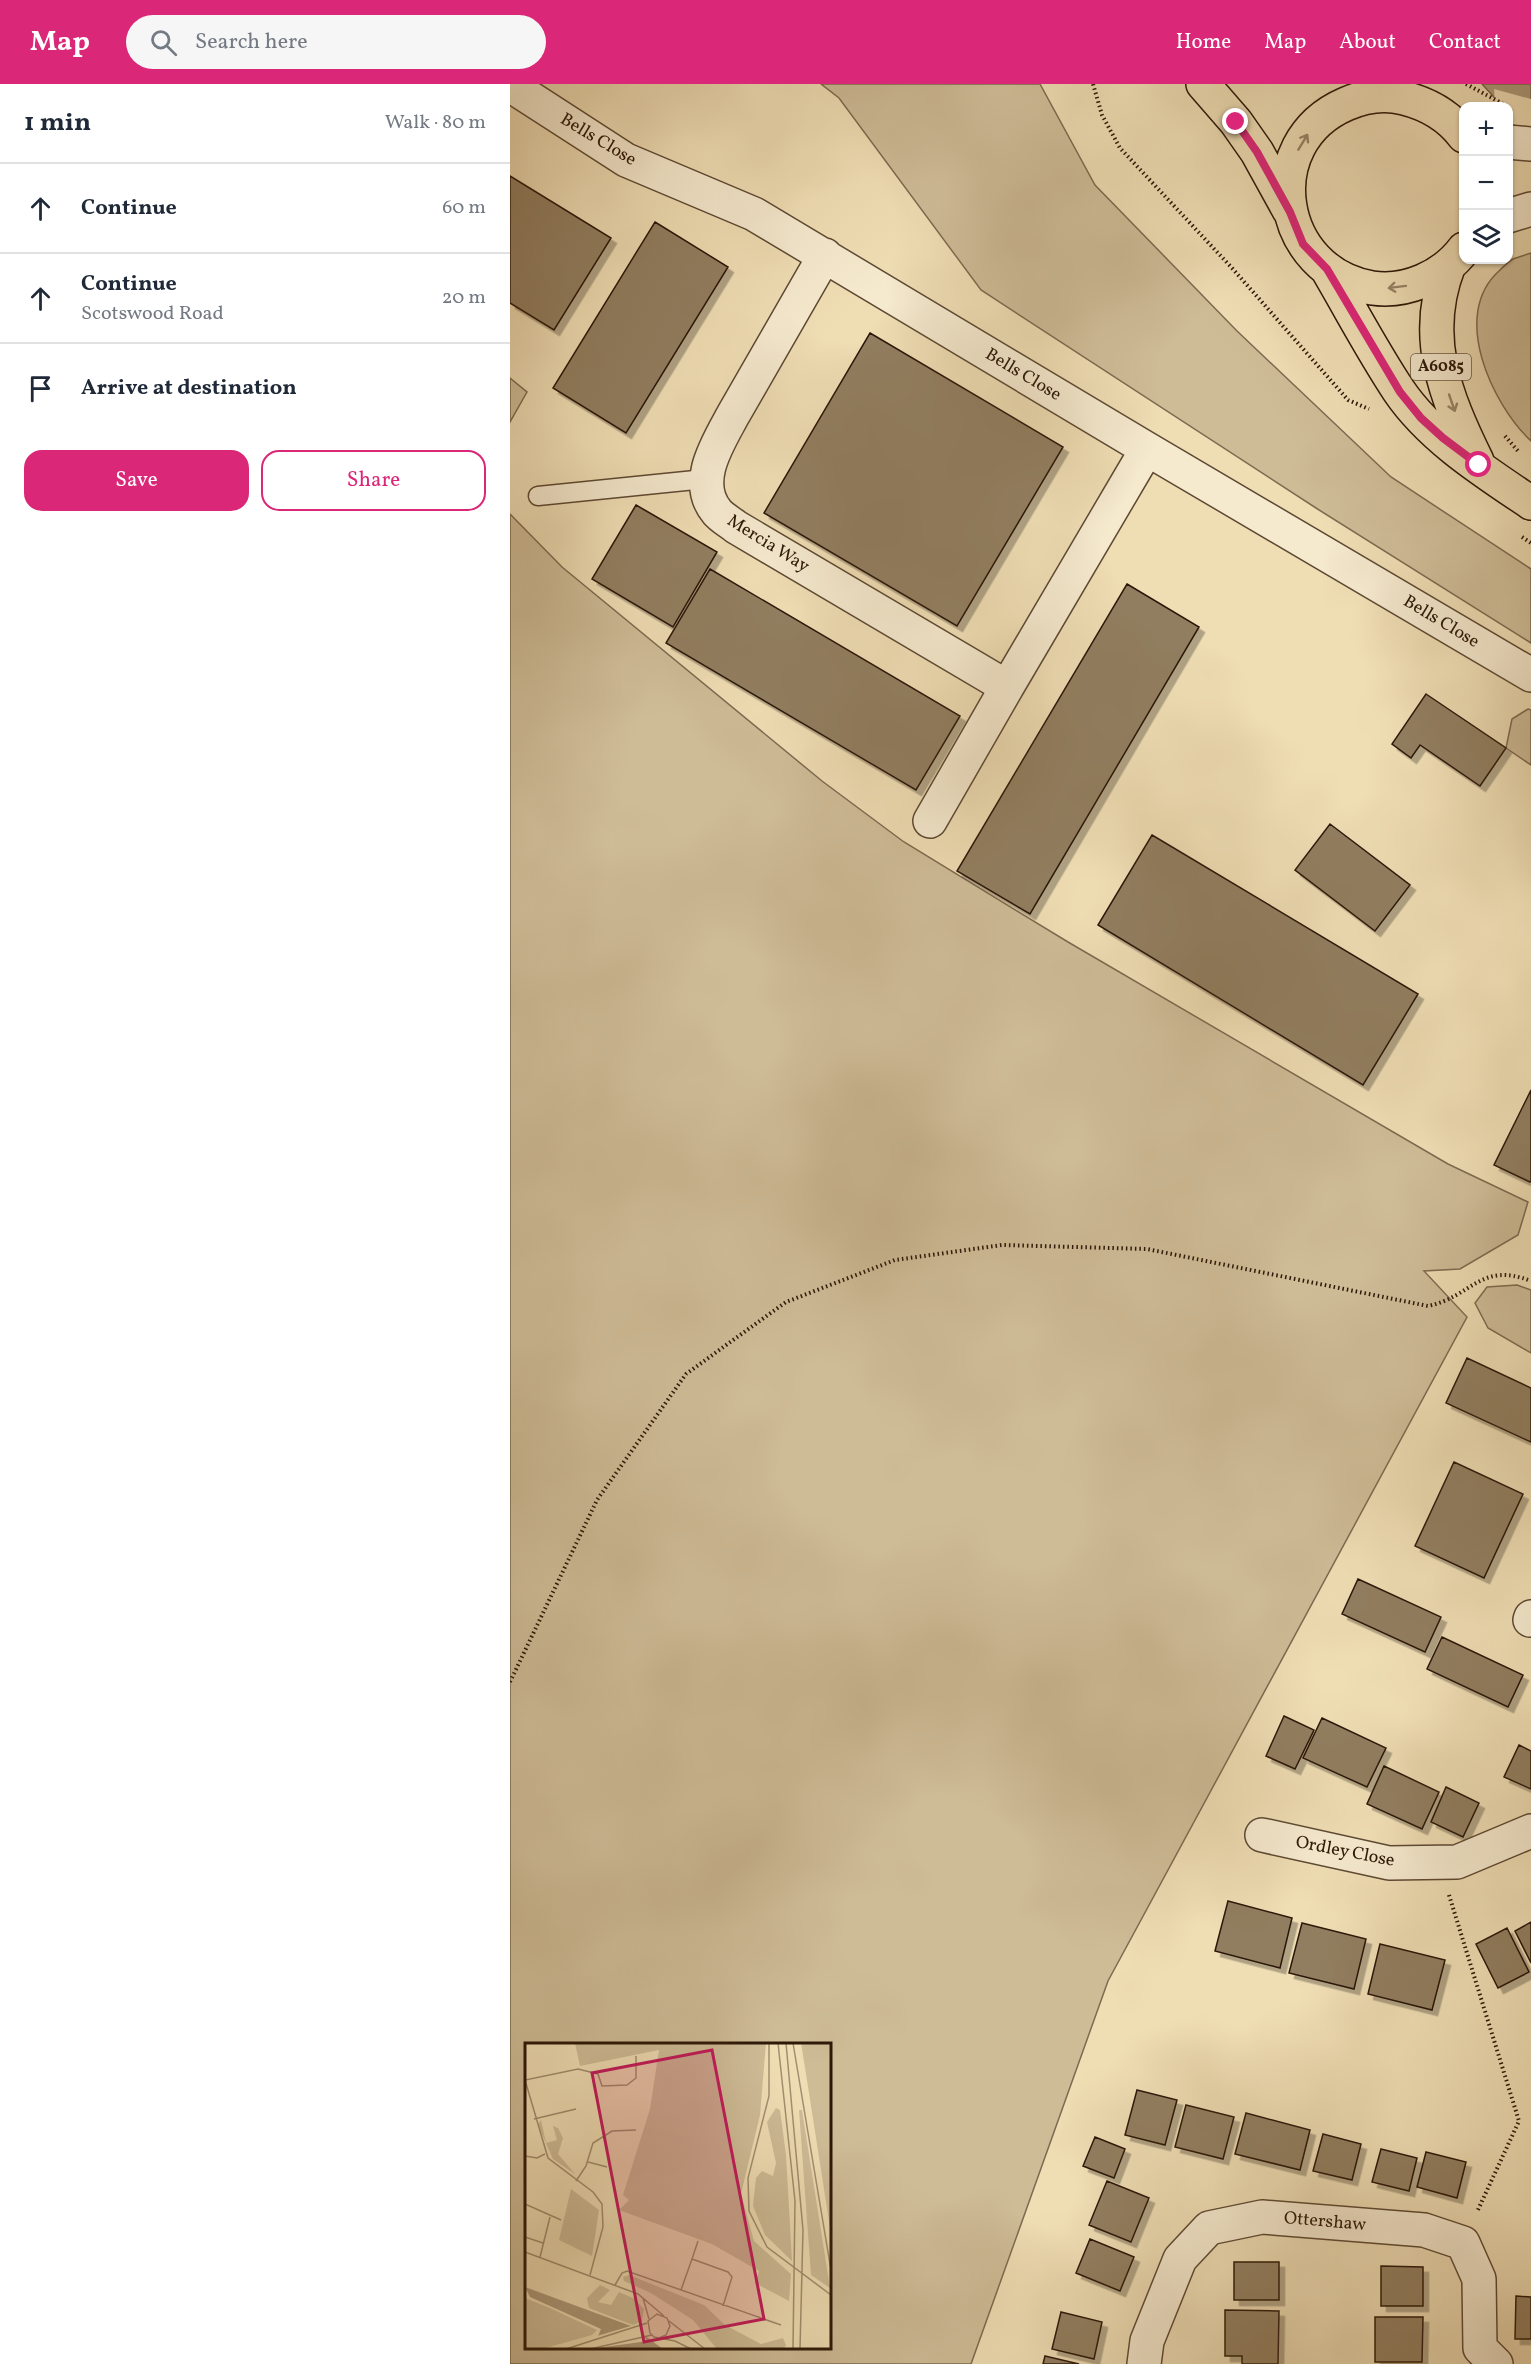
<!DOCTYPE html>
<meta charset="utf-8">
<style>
:root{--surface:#fff;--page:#f6f6f7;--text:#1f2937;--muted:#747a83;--line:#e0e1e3;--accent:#db2777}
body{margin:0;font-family:Vollkorn,serif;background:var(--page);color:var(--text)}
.controls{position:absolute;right:18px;top:18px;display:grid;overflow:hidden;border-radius:12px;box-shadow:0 2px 4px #0004}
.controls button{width:54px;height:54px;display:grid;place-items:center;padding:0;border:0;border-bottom:2px solid var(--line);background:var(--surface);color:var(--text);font:30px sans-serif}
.stop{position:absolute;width:18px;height:18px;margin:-14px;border:4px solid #db2777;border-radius:50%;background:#fff}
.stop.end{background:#db2777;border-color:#fff;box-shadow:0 2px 6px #0008}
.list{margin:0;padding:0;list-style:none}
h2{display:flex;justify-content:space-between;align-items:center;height:78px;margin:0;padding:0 24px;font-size:26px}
h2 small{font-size:20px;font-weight:400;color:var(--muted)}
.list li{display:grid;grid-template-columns:39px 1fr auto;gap:18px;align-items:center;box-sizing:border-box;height:90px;padding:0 24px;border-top:2px solid var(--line)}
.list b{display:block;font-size:22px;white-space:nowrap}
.list p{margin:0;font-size:20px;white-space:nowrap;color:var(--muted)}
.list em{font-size:20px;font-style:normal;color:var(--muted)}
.actions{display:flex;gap:12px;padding:18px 24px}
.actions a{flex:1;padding:14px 0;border:2px solid var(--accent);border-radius:18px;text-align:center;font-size:21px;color:var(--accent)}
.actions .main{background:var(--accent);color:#fff}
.icon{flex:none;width:33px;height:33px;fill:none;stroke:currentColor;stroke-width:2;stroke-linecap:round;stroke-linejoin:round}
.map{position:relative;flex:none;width:1021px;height:2280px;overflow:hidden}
header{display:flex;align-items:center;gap:36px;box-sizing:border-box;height:84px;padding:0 30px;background:var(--accent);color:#fff}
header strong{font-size:28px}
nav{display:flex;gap:33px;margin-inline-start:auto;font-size:21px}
.search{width:420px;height:54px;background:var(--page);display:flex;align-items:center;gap:15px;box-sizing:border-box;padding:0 21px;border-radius:33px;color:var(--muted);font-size:22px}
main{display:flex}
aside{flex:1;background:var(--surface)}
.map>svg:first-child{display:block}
</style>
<header>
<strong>Map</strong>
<div class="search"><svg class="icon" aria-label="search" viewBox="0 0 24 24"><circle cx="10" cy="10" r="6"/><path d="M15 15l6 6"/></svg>Search here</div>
<nav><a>Home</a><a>Map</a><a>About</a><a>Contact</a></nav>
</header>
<main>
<aside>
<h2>1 min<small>Walk · 80 m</small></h2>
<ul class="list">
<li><svg class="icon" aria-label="ahead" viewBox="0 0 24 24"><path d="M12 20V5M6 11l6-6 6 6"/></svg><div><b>Continue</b></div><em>60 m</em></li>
<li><svg class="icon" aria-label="ahead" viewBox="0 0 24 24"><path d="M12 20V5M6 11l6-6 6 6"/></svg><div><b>Continue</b><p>Scotswood Road</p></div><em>20 m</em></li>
<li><svg class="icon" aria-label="arrive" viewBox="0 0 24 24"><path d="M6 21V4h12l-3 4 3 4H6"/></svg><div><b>Arrive at destination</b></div></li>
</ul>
<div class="actions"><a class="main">Save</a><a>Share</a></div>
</aside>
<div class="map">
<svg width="1021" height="2280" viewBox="0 0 1021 2280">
<defs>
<filter id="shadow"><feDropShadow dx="5.5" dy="5.5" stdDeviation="0" flood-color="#0004"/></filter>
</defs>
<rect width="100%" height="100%" fill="#efddb4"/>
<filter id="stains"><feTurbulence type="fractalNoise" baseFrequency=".00333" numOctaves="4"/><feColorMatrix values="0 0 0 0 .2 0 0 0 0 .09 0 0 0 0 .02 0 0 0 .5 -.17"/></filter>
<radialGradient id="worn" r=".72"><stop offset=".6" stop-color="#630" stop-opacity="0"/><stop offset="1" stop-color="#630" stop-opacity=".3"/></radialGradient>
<path fill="#cebc97" stroke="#7d6a50" stroke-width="1.5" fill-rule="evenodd" d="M 311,0 L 530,0 L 585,101 L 727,247 L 881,393 L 1021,485 L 1021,559 L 806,424 L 471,206 L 329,14 Z
M 1021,169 L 1021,357 C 982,320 940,231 989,187 C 993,183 998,178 1003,175 C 1009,173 1015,171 1021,169 Z
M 0,294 L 17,308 L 0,338 Z
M 0,430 L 52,483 L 312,697 L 394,758 L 558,858 L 938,1080 L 1018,1118 L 1008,1151 L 950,1185 L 914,1187 L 957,1233 L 598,1897 L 461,2280 L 0,2280 ZM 16,1960 L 320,1960 L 320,2264 L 16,2264 Z
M 1018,625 L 1021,626 L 1021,681 L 996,664 L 1002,635 Z
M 1007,1201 L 1021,1206 L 1021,1269 L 978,1244 L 965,1219 L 977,1203 Z"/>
<path fill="#ad9a7a" stroke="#79664c" stroke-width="1.5" d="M 972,0 L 1021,0 L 1021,57 L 998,22 L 992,22 Z"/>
<path fill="#efddb4" d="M 984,5 L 1021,15 L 1021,60 L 998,35 L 998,22 L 988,22 L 985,19 Z"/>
<path fill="#917e61" stroke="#2c1808" stroke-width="1.5" filter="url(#shadow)" d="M 0,92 L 101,154 L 44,246 L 0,219 Z
M 145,138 L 218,183 L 116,349 L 43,304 Z
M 360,249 L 553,363 L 447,542 L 254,429 Z
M 126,421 L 207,468 L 163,543 L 82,495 Z
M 200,485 L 450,632 L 406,706 L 156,559 Z
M 617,500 L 689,543 L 520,830 L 447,787 Z
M 916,610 L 996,664 L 970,702 L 910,661 L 901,674 L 882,660 Z
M 820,740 L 900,801 L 865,847 L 785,786 Z
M 642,751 L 908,910 L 853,1001 L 588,841 Z
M 1021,1006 L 1021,1097 L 1020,1098 L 984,1081 Z
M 957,1274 L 1021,1304 L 1021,1358 L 936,1319 Z
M 944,1378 L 1013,1410 L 974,1494 L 905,1462 Z
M 848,1495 L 931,1533 L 915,1568 L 832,1530 Z
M 932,1553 L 1013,1591 L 998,1623 L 917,1585 Z
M 774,1632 L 804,1646 L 785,1685 L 756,1672 Z
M 812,1634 L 876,1664 L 857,1703 L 793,1674 Z
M 1009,1661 L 1021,1667 L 1021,1705 L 994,1693 Z
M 874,1682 L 929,1708 L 912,1745 L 857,1720 Z
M 936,1703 L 969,1719 L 953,1753 L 921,1738 Z
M 718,1817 L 782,1834 L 770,1884 L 705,1867 Z
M 1021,1838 L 1021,1879 L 1005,1847 Z
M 792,1839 L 856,1855 L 844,1905 L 779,1889 Z
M 997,1844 L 1019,1888 L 988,1904 L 966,1860 Z
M 870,1860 L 935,1876 L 922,1926 L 858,1910 Z
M 627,2006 L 667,2016 L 655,2061 L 615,2051 Z
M 676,2021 L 724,2033 L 713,2075 L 665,2063 Z
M 736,2029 L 800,2046 L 790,2086 L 725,2070 Z
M 813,2050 L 851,2060 L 842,2096 L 803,2087 Z
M 585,2053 L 615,2065 L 604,2094 L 573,2082 Z
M 871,2065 L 907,2074 L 899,2107 L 862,2098 Z
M 916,2068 L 956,2078 L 947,2114 L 907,2103 Z
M 597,2097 L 639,2114 L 621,2158 L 579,2141 Z
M 580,2155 L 624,2173 L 610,2207 L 566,2189 Z
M 724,2178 L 769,2178 L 769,2216 L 724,2216 Z
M 871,2182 L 913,2183 L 913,2222 L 871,2222 Z
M 1006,2212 L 1021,2213 L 1021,2255 L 1005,2255 Z
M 715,2226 L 769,2227 L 768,2280 L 732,2280 L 732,2272 L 715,2272 Z
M 551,2228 L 592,2238 L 584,2275 L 542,2265 Z
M 865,2233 L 913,2233 L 912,2278 L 865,2278 Z
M 535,2272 L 569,2280 L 533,2280 Z"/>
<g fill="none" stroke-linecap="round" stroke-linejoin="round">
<g stroke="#5d4933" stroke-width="21">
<path id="lane" d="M 28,412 L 195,395"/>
</g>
<g stroke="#5d4933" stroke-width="36">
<path id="street" d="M 0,1 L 116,76 L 244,130 L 637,365 L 1021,591
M 998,58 L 1021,60
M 998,132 L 1021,125
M 315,171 L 223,331 C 208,359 182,398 207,428 C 212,434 220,438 226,443 L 497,603 L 637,365
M 420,737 L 497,603
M 1020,1536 L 1021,1533
M 752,1751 L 879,1779 L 947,1778 L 1021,1747
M 634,2280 L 637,2257 L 670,2175 L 699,2144 L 752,2133 L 914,2146 L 953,2159 L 969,2195 L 970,2264 L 986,2280"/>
</g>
<g stroke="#2c1808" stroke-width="36">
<path id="primary" d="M 693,0 L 726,38 L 747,68 L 779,126
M 954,52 C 939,32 918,20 894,14 C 875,9 854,12 836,20 C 746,59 767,188 862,204 C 896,209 933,193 954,165
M 939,181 C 911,252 935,312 967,377
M 817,185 C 841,226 863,268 889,307 C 921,354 975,388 1021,419"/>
</g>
<path stroke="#2c1808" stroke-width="4" stroke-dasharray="1.5 3" stroke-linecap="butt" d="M 583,0 L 592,31 L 610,64 L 722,184 L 838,316 L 859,325
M 956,0 L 997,22
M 995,352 L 1008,367
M 1012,453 L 1021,459
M 0,1598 L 87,1416 L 176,1290 L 276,1218 L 385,1176 L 492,1161 L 637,1165 L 918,1222 C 962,1213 970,1177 1021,1197
M 939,1811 L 1009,2037 L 967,2128"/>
<use href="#lane" stroke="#f5e9ce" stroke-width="18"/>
<use href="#street" stroke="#f5e9ce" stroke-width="33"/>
<use href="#primary" stroke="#efddb4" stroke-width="33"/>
</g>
<defs><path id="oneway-shaft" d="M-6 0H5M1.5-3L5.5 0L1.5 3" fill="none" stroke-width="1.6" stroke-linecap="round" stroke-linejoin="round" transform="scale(1.5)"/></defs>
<g stroke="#978467">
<use href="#oneway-shaft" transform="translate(793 58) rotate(-59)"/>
<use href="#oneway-shaft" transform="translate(887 203) rotate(173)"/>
<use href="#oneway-shaft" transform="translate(942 319) rotate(71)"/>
</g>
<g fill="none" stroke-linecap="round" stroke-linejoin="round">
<path stroke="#db2777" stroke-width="8" d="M 726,38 L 747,68 L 780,128 L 793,160 L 817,185 L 890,308 L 911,334 L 933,354 L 969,381"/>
</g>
<g text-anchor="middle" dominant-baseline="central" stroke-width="6" stroke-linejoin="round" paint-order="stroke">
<rect fill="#f5e9ce" stroke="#685743" stroke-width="1.5" x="901" y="270" width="60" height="26" rx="4.5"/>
<g font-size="16" font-weight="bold" fill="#2c1808">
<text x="931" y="283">A6085</text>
</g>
<g font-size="18" fill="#2c1808" stroke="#f5e9ce">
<text transform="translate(88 56) rotate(31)">Bells Close</text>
<text transform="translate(513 291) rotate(31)">Bells Close</text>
<text transform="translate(258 460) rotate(32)">Mercia Way</text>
<text transform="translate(931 538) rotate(31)">Bells Close</text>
<text transform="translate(835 1768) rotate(11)">Ordley Close</text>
<text transform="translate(815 2138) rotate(5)">Ottershaw</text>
</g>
</g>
<g transform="translate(15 1959)">
<rect width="306" height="306" fill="#efddb4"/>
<path d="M 50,0 L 241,0 L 235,72 L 216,151 L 229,198 L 266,231 L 264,258 L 230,240 L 234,228 L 187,201 L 94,167 L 104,157 L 98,152 L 125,66 L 134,7 L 55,23 ZM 276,0 L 306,0 L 306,191 L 281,31 ZM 251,65 L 255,67 L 261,112 L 267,218 L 240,192 L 228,163 L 231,135 L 237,128 L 248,133 L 251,120 L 242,79 ZM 274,67 L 277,67 L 305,245 L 286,232 ZM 16,77 L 21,100 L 32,97 L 28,83 L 33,85 L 38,95 L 33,111 L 50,131 L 28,116 L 13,82 ZM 46,146 L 74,167 L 67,213 L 34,197 ZM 104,232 L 179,262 L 200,282 L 236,301 L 258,295 L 261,302 L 259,306 L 192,306 L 168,277 L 126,250 L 99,238 L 98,234 ZM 75,242 L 85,247 L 73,259 L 86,262 L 94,249 L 108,255 L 119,266 L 117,278 L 108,282 L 64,265 L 62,255 ZM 0,255 L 25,265 L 72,287 L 67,292 L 17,306 L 0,306 Z" fill="#cebc97"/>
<path d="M 0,244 L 106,283 L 138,306 L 68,306 L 76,286 L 5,254 Z" fill="#ad9a7a"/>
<path d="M 109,282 L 123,298 L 65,306 L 72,293 Z" fill="#efddb4"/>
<path fill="none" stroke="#a18e6f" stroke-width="1.5" d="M 244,0 L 244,53 L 223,135 L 224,168 L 242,204 L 306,252M 253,0 L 270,158 L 268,306M 261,0 L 278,187 L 275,306M 268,0 L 306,227M 9,76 L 51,66M 0,113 L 12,115 L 20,111M 63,119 L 82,124M 51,138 L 61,123 L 68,100 L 87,88 L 111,87M 0,161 L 36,177M 0,194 L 18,200M 0,209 L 113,251 L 139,273M 15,214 L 25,174M 167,216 L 173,198M 65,232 L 78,184 L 77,161 L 68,149 L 23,115 L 0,37 L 53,26 L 73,31 L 77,43 L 102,42 L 111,35 L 111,13M 90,242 L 97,230 L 102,228 L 256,282M 156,247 L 167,216 L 203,229 L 207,234 L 198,263M 118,255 L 124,276M 144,278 L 180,306M 134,295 L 141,292 L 145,283 L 142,275 L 132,271 L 123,278 L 125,290 L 129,294 L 150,298 L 166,306M 41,306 L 122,280M 65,306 L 127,292"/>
<path fill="#c2185b" fill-opacity="0.15" stroke="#c2185b" stroke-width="3" d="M 187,7 L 239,276 L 119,299 L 67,30 Z"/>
<rect width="306" height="306" fill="none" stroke="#2c1808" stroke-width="3"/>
</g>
<rect width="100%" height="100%" filter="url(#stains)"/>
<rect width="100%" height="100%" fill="url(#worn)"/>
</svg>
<div class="controls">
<button>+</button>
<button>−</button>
<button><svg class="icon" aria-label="layers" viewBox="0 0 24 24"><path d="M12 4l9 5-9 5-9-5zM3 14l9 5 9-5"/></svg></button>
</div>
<div class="stop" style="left:969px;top:381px"></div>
<div class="stop end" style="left:726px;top:38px"></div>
</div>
</main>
